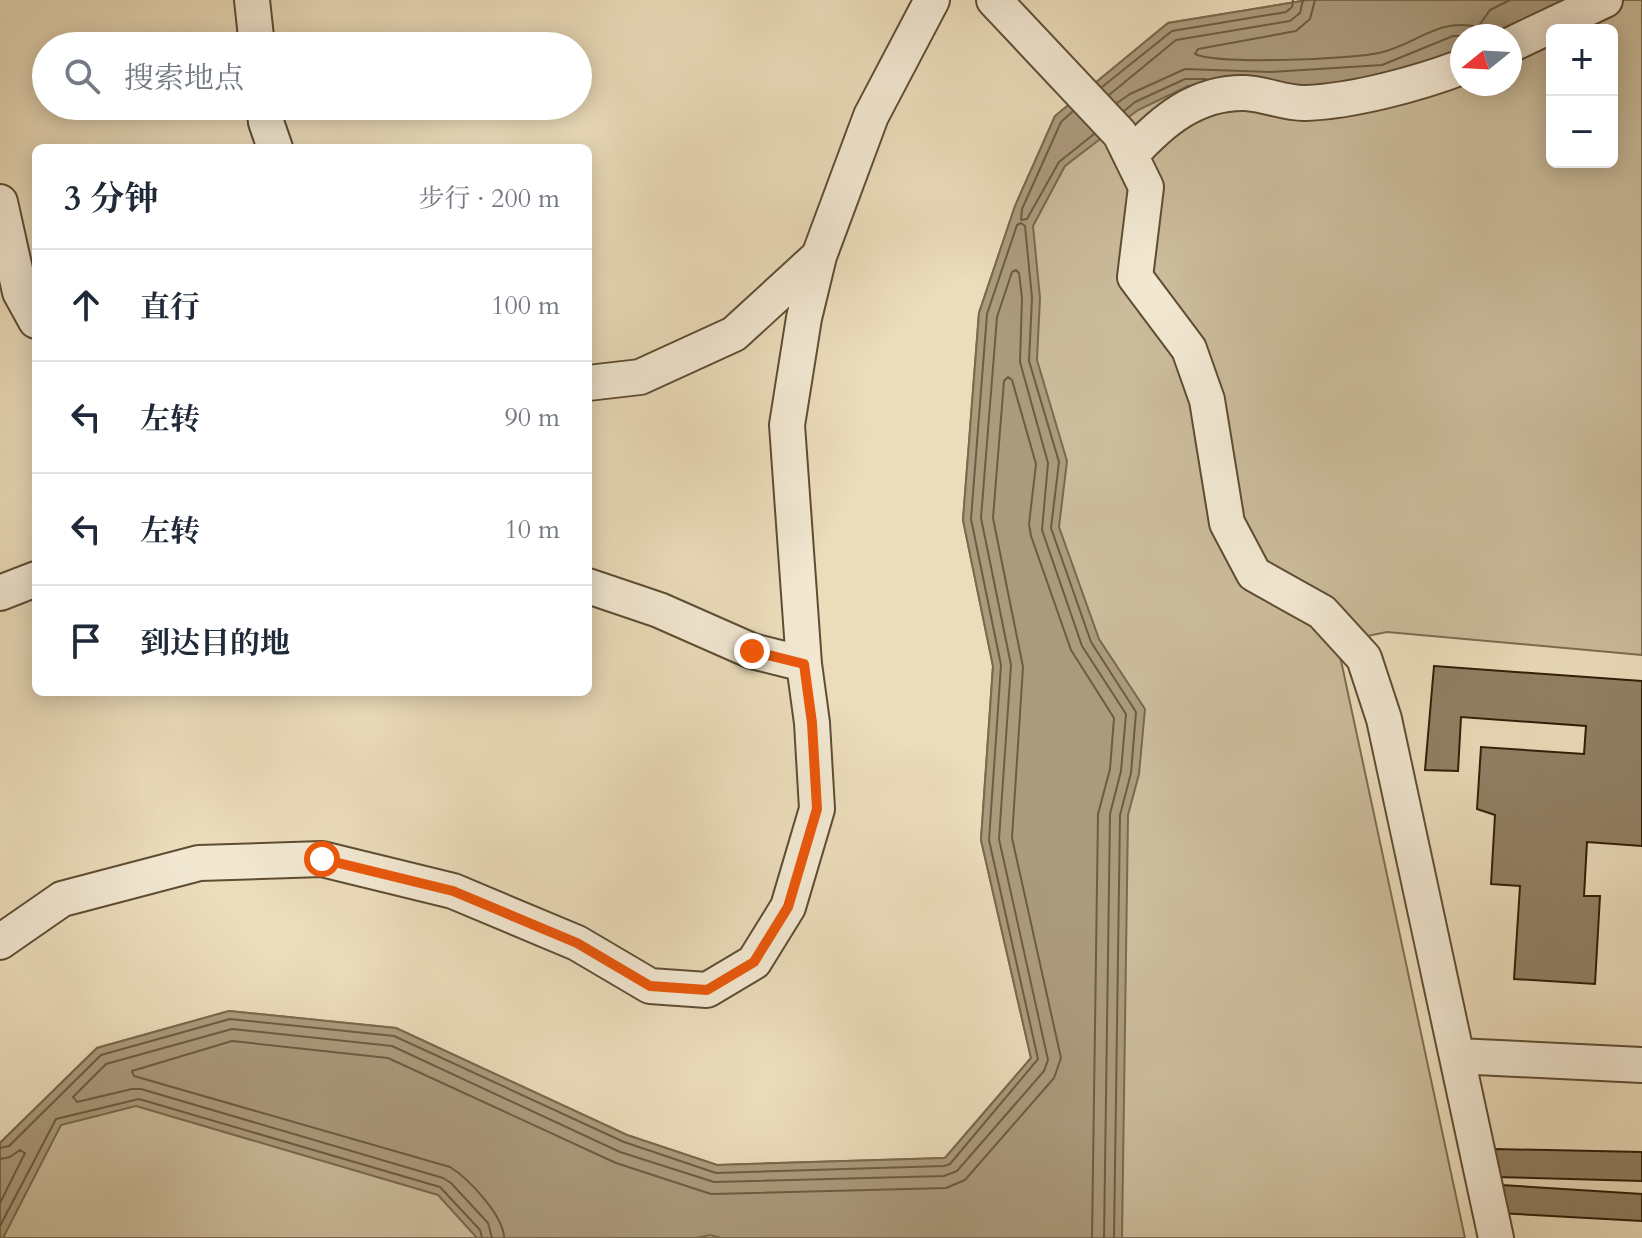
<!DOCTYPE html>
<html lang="zh">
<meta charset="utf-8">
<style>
:root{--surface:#fff;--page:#f6f6f7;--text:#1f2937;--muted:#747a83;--line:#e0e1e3}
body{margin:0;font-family:Cardo,"Noto Serif SC",serif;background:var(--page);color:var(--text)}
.controls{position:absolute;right:24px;top:24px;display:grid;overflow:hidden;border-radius:12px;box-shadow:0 4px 20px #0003}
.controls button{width:72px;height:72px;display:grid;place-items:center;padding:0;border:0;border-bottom:2px solid var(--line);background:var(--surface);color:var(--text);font:40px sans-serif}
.compass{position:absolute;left:1450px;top:24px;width:72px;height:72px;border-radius:50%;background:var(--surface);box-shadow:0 4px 20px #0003;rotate:252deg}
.stop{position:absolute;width:24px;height:24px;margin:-18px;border:6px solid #ea580c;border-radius:50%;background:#fff}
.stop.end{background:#ea580c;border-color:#fff;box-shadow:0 2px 8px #0008}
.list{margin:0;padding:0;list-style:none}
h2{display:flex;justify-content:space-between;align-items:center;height:104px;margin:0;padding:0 32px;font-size:34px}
h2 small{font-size:26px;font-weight:400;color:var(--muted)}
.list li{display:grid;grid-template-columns:52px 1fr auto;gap:24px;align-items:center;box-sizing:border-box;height:112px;padding:0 32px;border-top:2px solid var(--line)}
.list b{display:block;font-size:30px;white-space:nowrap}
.list em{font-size:26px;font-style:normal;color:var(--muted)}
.icon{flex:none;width:44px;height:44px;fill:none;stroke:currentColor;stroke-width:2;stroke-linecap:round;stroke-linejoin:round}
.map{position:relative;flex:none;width:1642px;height:1238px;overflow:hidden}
.search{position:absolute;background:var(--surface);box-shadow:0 4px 20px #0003;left:32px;top:32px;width:560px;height:88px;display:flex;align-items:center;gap:20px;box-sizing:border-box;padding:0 28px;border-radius:44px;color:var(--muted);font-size:30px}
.panel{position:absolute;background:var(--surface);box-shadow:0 4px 20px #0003;left:32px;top:144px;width:560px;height:552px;border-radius:12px}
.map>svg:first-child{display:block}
</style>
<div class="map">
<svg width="1642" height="1238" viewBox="0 0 1642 1238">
<rect width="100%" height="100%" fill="#ebdcba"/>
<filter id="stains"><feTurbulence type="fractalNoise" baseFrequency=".0025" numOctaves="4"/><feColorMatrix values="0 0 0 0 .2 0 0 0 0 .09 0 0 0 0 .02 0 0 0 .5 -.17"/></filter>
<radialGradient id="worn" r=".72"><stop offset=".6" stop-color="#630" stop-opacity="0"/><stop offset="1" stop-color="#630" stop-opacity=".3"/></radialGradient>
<path fill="#cbbc9b" stroke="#7d6c50" stroke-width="2" fill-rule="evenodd" d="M 1308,0 L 1642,0 L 1642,655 L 1387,632 L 1337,642 L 1465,1238 L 0,1238 L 0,1143 L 97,1048 L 229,1011 L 396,1028 L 627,1135 L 717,1165 L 945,1158 L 1031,1058 L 981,840 L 993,666 L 963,520 L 979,313 L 1015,206 L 1055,116 L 1168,23 ZM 1552,30 L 1612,30 L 1612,162 L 1552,162 ZM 1462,36 L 1510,36 L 1510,84 L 1462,84 Z"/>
<path fill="#ab9b7d" stroke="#79694d" stroke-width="2" d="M 1308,0 L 1589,0 L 1501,36 L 1462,36 L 1462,52 L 1387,82 L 1271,91 L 1188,86 L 1138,110 L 1065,166 L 1033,226 L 1040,298 L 1037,360 L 1067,461 L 1059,527 L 1099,639 L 1145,709 L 1139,774 L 1128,815 L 1122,1238 L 721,1238 L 710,1235 L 696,1238 L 477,1238 L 438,1195 L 136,1106 L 61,1125 L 3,1238 L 0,1238 L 0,1143 L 97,1048 L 229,1011 L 396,1028 L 627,1135 L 717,1165 L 945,1158 L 1031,1058 L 981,840 L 993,666 L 963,520 L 979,313 L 1015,206 L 1055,116 L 1168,23 Z"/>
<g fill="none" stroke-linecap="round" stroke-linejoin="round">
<path stroke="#6d5c42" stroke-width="2" d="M 1315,0 L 1310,19 L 1296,31 L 1198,49 L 1195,54 C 1219,65 1350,59 1379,53 C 1416,45 1438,17 1478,27 L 1490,10 L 1510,0
M 1102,87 L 1172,31 L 1286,12 L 1292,7 L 1293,0
M 1109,95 L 1176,40 L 1290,21 L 1300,13 L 1303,0
M 1117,103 L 1130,94 L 1185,69 L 1271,72 L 1382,65 L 1453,36 L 1467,36
M 1073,111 L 1061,122 L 1022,209 L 1021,220 L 1027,219 L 1059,162 L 1094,134
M 1124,111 L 1135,102 L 1185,79 L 1206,79
M 0,1148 L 9,1146 L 101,1055 L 230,1019 L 394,1036 L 624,1142 L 716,1173 L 944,1166 L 950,1164 L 1038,1059 L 989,840 L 1001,665 L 971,519 L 987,314 L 1017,225 L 1021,223 L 1025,226 L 1032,298 L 1029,361 L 1059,462 L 1051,528 L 1091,642 L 1136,712 L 1131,773 L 1120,815 L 1114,1238
M 0,1159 L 10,1157 L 20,1150 L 25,1153 L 0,1203
M 0,1226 L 56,1119 L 139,1099 L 440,1187 L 480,1230 L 482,1238
M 492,1238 L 488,1223 L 451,1183 L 443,1178 L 141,1089 L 132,1089 L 77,1102 L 73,1097 L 106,1064 L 232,1029 L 392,1046 L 620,1152 L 714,1182 L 944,1176 L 957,1171 L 1044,1071 L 1048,1060 L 999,839 L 1011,665 L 981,518 L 997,317 L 1012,272 L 1016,270 L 1019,273 L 1022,298 L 1020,362 L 1048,463 L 1042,530 L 1082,646 L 1126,714 L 1121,771 L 1110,814 L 1104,1238
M 504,1238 C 504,1216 468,1178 450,1167 L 134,1076 L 132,1071 L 232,1041 L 388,1058 L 616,1163 L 711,1194 L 946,1188 L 965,1180 L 1054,1078 L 1061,1058 L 1012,838 L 1023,667 L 993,518 L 1004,381 L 1008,377 L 1012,380 L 1036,464 L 1029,524 L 1031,536 L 1071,650 L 1114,718 L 1110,769 L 1098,814 L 1092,1238"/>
</g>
<path fill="#918064" stroke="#2f1d06" stroke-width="2" d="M 1434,666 L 1642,681 L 1642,846 L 1587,842 L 1584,896 L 1600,896 L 1595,984 L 1514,979 L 1520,886 L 1491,884 L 1495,815 L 1477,809 L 1481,747 L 1584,754 L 1586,726 L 1461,717 L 1458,771 L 1425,770 Z
M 1495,1149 L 1642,1152 L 1642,1181 L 1495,1177 Z
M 1501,1185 L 1642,1194 L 1642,1221 L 1499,1213 Z"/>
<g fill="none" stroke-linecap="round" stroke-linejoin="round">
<g stroke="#5e4d33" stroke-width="38">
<path id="minor" d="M 252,0 L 257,46
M 994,0 L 1120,134 L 1146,187 L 1135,277 L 1189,349 L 1207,400 L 1227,523 L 1254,574 L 1322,612 L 1364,658 L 1384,719 L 1496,1238
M 1510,45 L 1605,0
M 264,106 L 266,122 L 275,148
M 1131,155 C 1162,121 1196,92 1245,93 C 1266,94 1286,104 1306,103 C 1354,101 1417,84 1462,67
M 0,202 L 20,292 L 36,321
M 588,383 L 640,377 L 734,334 L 819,256 L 871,116 L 932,0
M 588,586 L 659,610 L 752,651 L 804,664
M 0,593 L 36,579
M 0,942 L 62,899 L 199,863 L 322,859 L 453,891 L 577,943 L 650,986 L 707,990 L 754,962 L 788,907 L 817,809 L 812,723 L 804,664 L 787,425 L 804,318 L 819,256
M 1457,1056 L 1642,1065"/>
</g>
<use href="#minor" stroke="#f2e8d2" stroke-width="34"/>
</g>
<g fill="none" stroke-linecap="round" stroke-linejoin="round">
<path stroke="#ea580c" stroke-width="10" d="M 322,859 L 453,891 L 577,943 L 650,986 L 707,990 L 754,962 L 788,907 L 817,809 L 812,723 L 804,664 L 752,651"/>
</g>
<rect width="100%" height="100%" filter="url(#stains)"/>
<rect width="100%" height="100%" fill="url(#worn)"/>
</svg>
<div class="controls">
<button>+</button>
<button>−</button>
</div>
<svg class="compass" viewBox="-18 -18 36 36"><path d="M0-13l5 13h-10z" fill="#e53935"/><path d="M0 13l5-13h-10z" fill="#747a83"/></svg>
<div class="stop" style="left:322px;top:859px"></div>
<div class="stop end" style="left:752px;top:651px"></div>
<div class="search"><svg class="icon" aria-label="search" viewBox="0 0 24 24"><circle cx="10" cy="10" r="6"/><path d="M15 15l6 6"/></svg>搜索地点</div>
<section class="panel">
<h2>3 分钟<small>步行 · 200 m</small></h2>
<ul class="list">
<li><svg class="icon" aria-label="ahead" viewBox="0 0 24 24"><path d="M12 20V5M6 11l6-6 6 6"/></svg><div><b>直行</b></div><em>100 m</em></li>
<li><svg class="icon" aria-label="left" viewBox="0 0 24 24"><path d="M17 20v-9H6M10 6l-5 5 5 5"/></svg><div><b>左转</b></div><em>90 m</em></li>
<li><svg class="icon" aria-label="left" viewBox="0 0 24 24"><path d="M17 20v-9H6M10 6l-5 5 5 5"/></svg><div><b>左转</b></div><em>10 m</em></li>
<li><svg class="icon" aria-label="arrive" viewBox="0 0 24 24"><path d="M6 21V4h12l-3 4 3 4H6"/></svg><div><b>到达目的地</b></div></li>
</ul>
</section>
</div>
